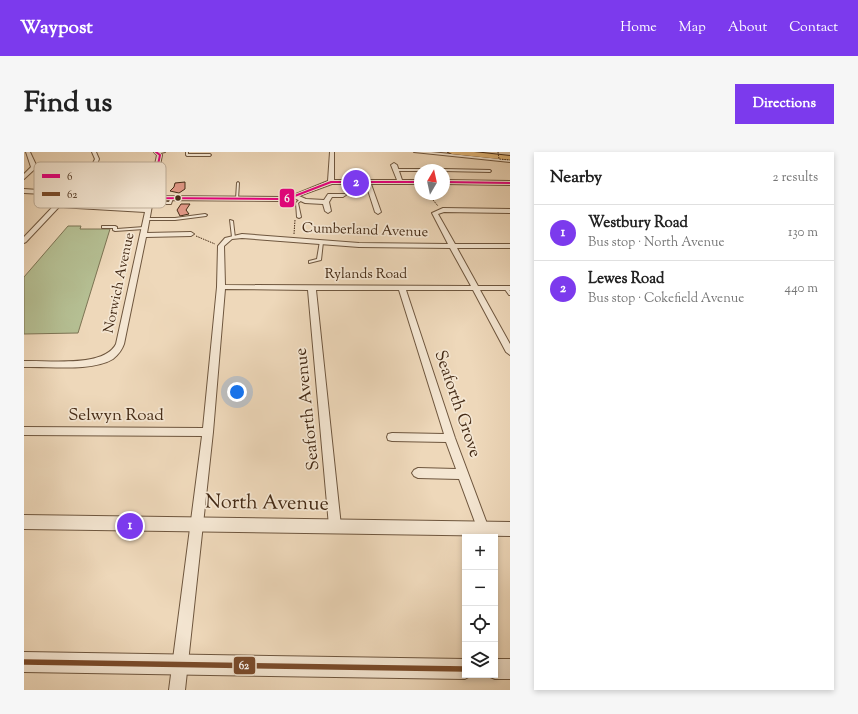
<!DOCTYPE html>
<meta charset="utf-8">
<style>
:root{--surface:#fff;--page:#f6f6f6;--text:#222;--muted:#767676;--line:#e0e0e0;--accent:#7c3aed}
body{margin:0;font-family:"Sorts Mill Goudy",serif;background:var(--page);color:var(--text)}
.controls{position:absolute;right:12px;bottom:12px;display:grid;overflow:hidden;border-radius:0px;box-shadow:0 2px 6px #0003}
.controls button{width:36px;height:36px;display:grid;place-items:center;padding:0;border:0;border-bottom:1px solid var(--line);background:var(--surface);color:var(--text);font:20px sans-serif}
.compass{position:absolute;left:390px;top:12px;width:36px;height:36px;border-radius:50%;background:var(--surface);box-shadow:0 2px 6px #0003;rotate:9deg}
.you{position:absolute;left:213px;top:240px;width:14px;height:14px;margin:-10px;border:3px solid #fff;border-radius:50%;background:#1a73e8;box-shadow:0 0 0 6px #1a73e833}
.badge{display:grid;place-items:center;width:26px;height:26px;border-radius:50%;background:var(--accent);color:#fff;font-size:13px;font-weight:700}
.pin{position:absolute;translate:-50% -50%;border:2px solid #fff;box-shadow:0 1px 4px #0006}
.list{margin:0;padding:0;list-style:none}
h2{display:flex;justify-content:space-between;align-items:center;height:52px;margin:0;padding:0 16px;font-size:17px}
h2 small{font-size:13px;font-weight:400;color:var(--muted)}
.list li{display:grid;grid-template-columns:26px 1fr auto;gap:12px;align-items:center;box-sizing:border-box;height:56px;padding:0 16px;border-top:1px solid var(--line)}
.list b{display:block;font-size:15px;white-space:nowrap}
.list p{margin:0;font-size:13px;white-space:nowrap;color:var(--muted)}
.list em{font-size:13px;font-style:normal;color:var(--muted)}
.icon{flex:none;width:22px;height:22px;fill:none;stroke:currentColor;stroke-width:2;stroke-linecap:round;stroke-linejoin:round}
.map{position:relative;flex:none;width:486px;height:538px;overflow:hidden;border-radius:0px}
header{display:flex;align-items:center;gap:24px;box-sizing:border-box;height:56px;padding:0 20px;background:var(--accent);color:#fff}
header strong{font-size:19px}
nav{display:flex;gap:22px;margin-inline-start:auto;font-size:14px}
.intro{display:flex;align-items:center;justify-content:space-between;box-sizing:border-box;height:96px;padding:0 24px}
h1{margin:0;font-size:28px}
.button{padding:10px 18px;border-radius:0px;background:var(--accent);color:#fff;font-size:14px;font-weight:700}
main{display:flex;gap:24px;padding:0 24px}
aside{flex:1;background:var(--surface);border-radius:0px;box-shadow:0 2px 6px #0003}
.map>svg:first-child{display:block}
</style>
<header>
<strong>Waypost</strong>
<nav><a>Home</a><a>Map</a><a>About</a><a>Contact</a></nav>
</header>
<div class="intro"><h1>Find us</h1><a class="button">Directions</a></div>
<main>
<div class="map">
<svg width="486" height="538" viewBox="0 0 486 538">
<rect width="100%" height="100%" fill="#eed8ba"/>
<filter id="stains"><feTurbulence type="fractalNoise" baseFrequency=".005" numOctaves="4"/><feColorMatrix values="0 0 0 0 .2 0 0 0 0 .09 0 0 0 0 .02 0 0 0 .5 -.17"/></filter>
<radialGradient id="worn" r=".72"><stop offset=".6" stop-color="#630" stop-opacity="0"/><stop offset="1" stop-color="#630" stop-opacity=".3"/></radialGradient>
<path fill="#b5bf93" stroke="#7c7454" d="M 44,74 L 57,74 L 56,77 L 86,77 L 54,181 L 0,182 L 0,125 Z"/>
<path fill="#e19887" stroke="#442a15" d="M 161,30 L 161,37 L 155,41 L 146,39 L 150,35 L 151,31 Z
M 157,52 L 166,52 L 162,58 L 165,62 L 156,64 L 153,58 Z"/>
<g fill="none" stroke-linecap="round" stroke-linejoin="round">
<g stroke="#6e563e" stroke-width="2">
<path id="service" d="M 132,0 L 141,0 L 133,2 Z
M 162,0 L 164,0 L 164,2 L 186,2 L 187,3 L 186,4 L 163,4 L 162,3 Z
M 372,17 L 396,17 L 397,18 L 396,18 L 396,19 L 371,19 Z
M 420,17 L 466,18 L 467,19 L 466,20 L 420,19 L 420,18 L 419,18 Z
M 62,22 L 131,26 L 132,27 L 131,28 L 61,24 L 61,23 Z
M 214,30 L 215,31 L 214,47 L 213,48 L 212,47 L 213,31 Z
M 147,45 L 149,46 L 147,52 L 135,52 L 134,51 L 135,50 L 145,50 Z
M 276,47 L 278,48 L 274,51 L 277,65 L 275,66 L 273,65 L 272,51 Z
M 181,62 L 183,63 L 182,64 L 151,68 L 122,68 L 120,67 L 122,66 L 151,66 Z
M 206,68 L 209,69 L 211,86 L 208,85 Z
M 78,74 L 91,74 L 93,75 L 93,77 L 120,75 L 122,76 L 120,77 L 91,79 L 89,78 L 89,76 L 78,76 Z
M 296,89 L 299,90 L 297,108 L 285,111 L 285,109 L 293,107 Z
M 481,135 L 483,135 L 486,139 L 486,143 L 485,143 L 480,136 Z"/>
</g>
<g stroke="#6e563e" stroke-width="2">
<path id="minor" d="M 2,0 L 6,0 L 13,15 L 0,27 L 0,22 L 7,15 Z
M 68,0 L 72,0 L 75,7 L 72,15 L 58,30 L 127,32 L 133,3 L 130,0 L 135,0 L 138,3 L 130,44 L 257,45 L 267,44 L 304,29 L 306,0 L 310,0 L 310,28 L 373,28 L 367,13 L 370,11 L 373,13 L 378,28 L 396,28 L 396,32 L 347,32 L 357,60 L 354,62 L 351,60 L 342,32 L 308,32 L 275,44 L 282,47 L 300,48 L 304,42 L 321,42 L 322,43 L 319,45 L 308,45 L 305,50 L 307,59 L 304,61 L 301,59 L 299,52 L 281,51 L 270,46 L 257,49 L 129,48 L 123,81 L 167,80 L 170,82 L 167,84 L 122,85 L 100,192 C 98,198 94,203 89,207 C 68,220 25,214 0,215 L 0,209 C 23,208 80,216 92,192 L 121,60 L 35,55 L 2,90 L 0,91 L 0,85 L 40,43 L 0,41 L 0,37 L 43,40 L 68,13 L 71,7 ZM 56,33 L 126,36 L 122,56 L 38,51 Z
M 390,0 L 407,0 L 486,8 L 486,10 Z
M 420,28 L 486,29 L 486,33 L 420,32 Z
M 419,56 L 486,57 L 486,61 L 420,60 L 414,62 L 431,92 L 486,92 L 486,96 L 433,96 L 454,134 L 486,134 L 486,138 L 456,138 L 486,192 L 486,203 L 482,200 L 449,138 L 382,138 L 431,286 L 465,377 L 463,381 L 459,383 L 455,381 L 435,327 L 394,326 L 390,324 L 388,321 L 390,318 L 394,316 L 432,317 L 422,290 L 368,289 L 364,288 L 363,285 L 364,282 L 368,281 L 420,282 L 375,138 L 292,138 L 317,374 L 315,378 L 311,380 L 307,378 L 305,374 L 284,138 L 201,137 L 189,280 L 161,538 L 145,538 L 178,284 L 0,283 L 0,275 L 179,276 L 193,135 L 194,94 L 201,86 L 218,82 L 335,91 L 424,92 L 408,61 ZM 218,86 L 335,95 L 426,96 L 447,134 L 201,133 L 200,94 L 208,87 Z"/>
</g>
<g stroke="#6e563e" stroke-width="2">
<path id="tertiary" d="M 0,363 L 486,370 L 486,384 L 0,377 Z
M 0,500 L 441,507 L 441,523 L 448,523 L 441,527 L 0,520 Z
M 471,507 L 486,507 L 486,527 L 471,527 L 464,524 L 471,523 Z"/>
</g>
<g stroke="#442a15" stroke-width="2">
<path id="primary" d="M 424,0 L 450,0 L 486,4 L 486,8 L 428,2 Z"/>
</g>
<path stroke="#442a15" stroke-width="1" stroke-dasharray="1.5 1" stroke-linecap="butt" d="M 404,42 L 414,54
M 270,82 L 271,68
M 172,84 L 191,92"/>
<use href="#service" fill="#f4e6d2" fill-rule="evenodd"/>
<use href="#minor" fill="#f4e6d2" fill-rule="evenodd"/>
<use href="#tertiary" fill="#f4e6d2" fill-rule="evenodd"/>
<use href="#primary" fill="#e7bc7d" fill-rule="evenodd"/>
<path stroke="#442a15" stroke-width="1" stroke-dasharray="1.5 1" stroke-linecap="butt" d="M 474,0 L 475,7 L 486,8"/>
<g stroke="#f4e6d2" stroke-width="3.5">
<path id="bus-1" d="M 420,30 L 486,31
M 127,46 L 257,47 L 268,45 L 307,30 L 396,30
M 127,46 L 136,3 L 132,0"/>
</g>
<g stroke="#f4e6d2" stroke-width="8">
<path id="bus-2" d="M 0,510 L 441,517"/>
</g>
<use href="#bus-1" stroke="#e5007d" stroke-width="2"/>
<use href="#bus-2" stroke="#7a4b2a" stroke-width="5.5"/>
</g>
<circle fill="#442a15" stroke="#f4e6d2" stroke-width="1.5" cx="154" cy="46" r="3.5"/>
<g text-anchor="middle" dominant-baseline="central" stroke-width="3.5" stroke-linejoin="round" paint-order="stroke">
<g font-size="14" fill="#442a15" stroke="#f4e6d2">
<text transform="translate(341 79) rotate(2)">Cumberland Avenue</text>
<text x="342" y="123">Rylands Road</text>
<text transform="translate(96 131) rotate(-78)">Norwich Avenue</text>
</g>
<g font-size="17" fill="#442a15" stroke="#f4e6d2">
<text transform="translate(433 252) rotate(71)">Seaforth Grove</text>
<text transform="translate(284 257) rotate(-96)">Seaforth Avenue</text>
<text x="92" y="264">Selwyn Road</text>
</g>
<g font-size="20" fill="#442a15" stroke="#f4e6d2">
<text transform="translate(243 352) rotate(1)">North Avenue</text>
</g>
</g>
<rect x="10" y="10" width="132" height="46" rx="6" fill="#f4e6d2" stroke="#bfae99" stroke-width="1"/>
<rect x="18" y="22" width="18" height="4" fill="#e5007d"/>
<rect x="18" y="40" width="18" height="4" fill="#7a4b2a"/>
<g font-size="11" fill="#442a15">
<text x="43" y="28">6</text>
<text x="43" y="46">62</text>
</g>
<g stroke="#f4e6d2" stroke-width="1.5">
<rect x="255" y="36" width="16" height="20" rx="4" fill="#e5007d"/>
<rect x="209" y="504" width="23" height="19" rx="4" fill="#7a4b2a"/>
</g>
<g font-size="11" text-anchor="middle" font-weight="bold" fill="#fff">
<text x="263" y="50">6</text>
<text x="220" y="517">62</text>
</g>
<rect width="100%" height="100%" filter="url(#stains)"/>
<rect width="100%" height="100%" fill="url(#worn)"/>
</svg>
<div class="controls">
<button>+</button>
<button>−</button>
<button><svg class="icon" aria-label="locate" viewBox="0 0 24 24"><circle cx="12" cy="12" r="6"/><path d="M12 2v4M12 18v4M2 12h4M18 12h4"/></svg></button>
<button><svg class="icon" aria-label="layers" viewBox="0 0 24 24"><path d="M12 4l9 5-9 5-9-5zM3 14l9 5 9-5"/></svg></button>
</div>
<svg class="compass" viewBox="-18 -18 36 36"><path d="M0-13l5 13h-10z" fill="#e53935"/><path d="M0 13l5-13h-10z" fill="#767676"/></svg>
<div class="you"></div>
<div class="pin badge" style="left:106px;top:374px">1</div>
<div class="pin badge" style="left:332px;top:31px">2</div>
</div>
<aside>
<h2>Nearby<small>2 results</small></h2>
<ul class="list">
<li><span class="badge">1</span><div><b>Westbury Road</b><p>Bus stop · North Avenue</p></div><em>130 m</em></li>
<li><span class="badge">2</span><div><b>Lewes Road</b><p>Bus stop · Cokefield Avenue</p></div><em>440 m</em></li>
</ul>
</aside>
</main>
